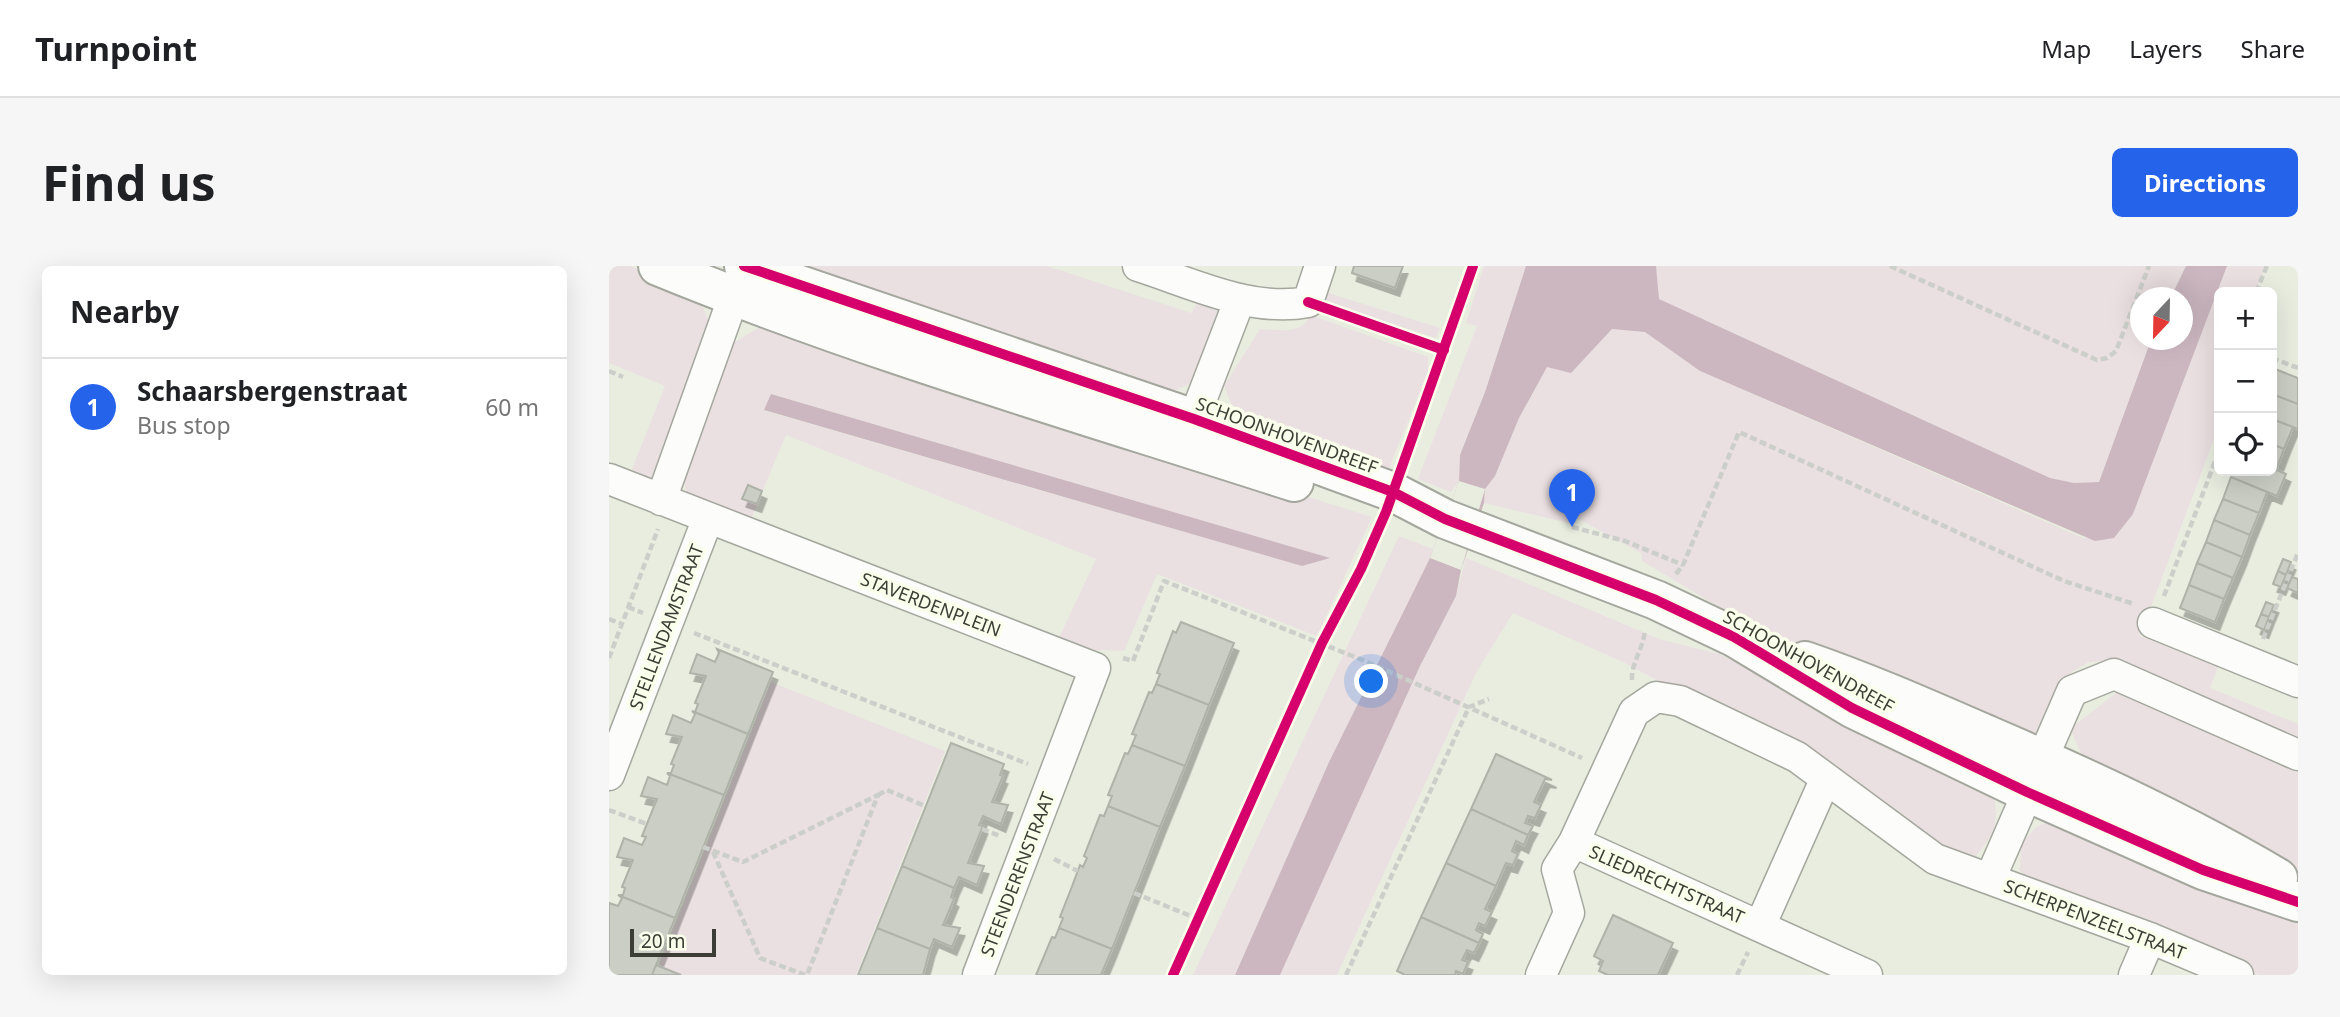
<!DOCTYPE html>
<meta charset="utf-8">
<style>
:root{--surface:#fff;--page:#f6f6f6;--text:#202124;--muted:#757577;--line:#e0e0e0;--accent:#2563eb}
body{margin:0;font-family:"Noto Sans",sans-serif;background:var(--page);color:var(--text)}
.controls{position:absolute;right:21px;top:21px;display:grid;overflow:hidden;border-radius:10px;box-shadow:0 7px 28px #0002}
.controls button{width:63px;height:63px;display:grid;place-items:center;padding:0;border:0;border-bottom:2px solid var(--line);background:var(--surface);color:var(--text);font:35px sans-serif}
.compass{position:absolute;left:1521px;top:21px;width:63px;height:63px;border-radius:50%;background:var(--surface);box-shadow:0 7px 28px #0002;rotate:202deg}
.scale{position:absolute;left:21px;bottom:18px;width:86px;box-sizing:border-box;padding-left:7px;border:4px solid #3c3e35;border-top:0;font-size:19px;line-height:24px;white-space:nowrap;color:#3c3e35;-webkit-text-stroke:5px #faffec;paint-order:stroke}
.you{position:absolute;left:763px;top:416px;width:24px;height:24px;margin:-18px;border:5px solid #fff;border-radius:50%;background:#1a73e8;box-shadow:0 0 0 10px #1a73e833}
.badge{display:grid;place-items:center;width:46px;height:46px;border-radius:50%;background:var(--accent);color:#fff;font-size:23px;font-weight:700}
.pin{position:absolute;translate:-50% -58px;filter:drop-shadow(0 2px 4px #0008)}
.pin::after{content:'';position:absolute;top:37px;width:24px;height:21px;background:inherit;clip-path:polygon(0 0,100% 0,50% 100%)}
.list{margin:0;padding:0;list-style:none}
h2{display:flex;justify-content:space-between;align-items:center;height:91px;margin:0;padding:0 28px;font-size:30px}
h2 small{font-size:23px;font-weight:400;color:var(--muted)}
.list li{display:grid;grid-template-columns:46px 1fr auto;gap:21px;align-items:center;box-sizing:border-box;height:98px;padding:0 28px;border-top:2px solid var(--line)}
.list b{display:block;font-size:26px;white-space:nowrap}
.list p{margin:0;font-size:23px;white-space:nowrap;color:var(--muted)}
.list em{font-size:23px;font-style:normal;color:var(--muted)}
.icon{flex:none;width:38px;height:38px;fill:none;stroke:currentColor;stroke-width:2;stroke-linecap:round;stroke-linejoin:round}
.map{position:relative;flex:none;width:1689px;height:709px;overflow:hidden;border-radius:10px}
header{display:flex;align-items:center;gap:42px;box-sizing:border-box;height:98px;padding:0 35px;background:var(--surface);border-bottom:2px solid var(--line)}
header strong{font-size:33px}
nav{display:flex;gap:38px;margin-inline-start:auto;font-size:24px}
.intro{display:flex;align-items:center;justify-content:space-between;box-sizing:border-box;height:168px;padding:0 42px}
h1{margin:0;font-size:49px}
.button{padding:18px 32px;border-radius:10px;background:var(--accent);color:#fff;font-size:24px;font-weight:700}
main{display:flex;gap:42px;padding:0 42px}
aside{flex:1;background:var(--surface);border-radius:10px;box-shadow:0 7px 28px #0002}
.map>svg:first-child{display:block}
</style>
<header>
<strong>Turnpoint</strong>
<nav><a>Map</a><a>Layers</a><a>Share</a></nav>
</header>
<div class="intro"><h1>Find us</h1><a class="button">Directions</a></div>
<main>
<aside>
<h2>Nearby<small></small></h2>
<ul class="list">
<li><span class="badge">1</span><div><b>Schaarsbergenstraat</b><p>Bus stop</p></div><em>60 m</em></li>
</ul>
</aside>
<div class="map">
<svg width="1689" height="709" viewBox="0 0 1689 709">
<defs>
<filter id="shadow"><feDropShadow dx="4.5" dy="8" stdDeviation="0" flood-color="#0004"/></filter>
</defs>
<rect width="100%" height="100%" fill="#e9ede0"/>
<path fill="#eadfe1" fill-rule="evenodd" d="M 0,0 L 21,0 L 88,24 L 101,60 L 43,218 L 21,208 L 56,120 L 0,97 Z
M 155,0 L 438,0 L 582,47 L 593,30 L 608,34 L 610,51 L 586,115 L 551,132 Z
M 875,0 L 917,0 L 876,126 L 851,189 L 850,215 L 842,226 L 809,213 L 868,60 L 857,57 Z
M 1019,0 L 1577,0 L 1562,31 L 1532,32 L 1532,74 L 1542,74 L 1490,216 L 1465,217 L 1441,212 L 1094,53 L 1098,58 L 1024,20 Z
M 1618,0 L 1657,0 L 1646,26 L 1610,26 L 1610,160 L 1531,370 L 1609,401 L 1601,422 L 1689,458 L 1689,479 L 1503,395 L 1480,396 L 1462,406 L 1442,461 L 1409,472 L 1142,360 L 1033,295 L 1032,287 L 964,250 L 960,257 L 875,237 L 876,223 L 886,210 L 910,152 L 938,101 L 990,74 L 1003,63 L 1036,66 L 1091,105 L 1474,272 L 1505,272 L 1524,248 Z
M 710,24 L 831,62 L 827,72 L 708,34 Z
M 701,49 L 819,91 L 819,106 L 782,197 L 777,217 L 631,159 L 615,120 L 651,63 C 668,64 694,69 701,49 Z
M 159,56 L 400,137 L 763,251 L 708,370 L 548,308 L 515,385 L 487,384 L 450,372 L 487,293 L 177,169 L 142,253 L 77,228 L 74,196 L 121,79 ZM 163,128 L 719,292 L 693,300 L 156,145 Z
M 790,270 L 824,283 L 821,292 L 720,496 L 626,709 L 584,709 Z
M 857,292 L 1053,374 L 1110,388 L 1384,521 C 1390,561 1388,564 1363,595 L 1342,583 L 1329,579 L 1105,444 L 1014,396 L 904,347 L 867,407 L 728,709 L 671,709 L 811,400 L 847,330 Z
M 162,416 L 336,485 L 247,709 L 59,709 L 48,705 Z
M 1512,423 L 1689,507 L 1689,607 L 1480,504 L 1461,463 Z
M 1453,550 L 1689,652 L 1689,709 L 1650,709 L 1612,691 L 1432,622 L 1411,605 L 1412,578 L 1427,561 Z"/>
<path fill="#ccb7c0" d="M 917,0 L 1047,0 L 1050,33 L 1441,212 L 1465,217 L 1490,216 L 1542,74 L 1574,74 L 1574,32 L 1562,31 L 1577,0 L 1618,0 L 1524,248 L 1505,272 L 1486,275 L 1091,105 L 1036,66 L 1003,63 L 962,107 L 938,101 L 910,152 L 886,210 L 876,223 L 875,237 L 852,304 L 847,330 L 811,400 L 671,709 L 626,709 L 720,496 L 821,292 L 850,215 L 851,189 L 876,126 Z
M 162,128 L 721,292 L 693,300 L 155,144 Z"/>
<path fill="#e9ede0" d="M 850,215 L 876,223 L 852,304 L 821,292 Z"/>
<path fill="#cbcec4" stroke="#afb2a8" stroke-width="2" filter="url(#shadow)" d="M 745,0 L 794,0 L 786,22 L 743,7 Z
M 1666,103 L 1689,112 L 1689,138 L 1663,128 Z
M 1663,128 L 1689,138 L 1689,163 L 1663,153 Z
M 1663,153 L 1684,161 L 1675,183 L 1663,178 Z
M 1663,178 L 1675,183 L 1667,204 L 1663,202 Z
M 1663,202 L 1677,208 L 1668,230 L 1622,211 L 1625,205 Z
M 1622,211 L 1658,226 L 1650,247 L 1614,233 Z
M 139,219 L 153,225 L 148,238 L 133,233 Z
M 1614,233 L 1650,247 L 1641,269 L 1605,254 Z
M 1605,254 L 1641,269 L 1633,291 L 1597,276 Z
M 1597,276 L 1633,291 L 1624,312 L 1588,297 Z
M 1674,293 L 1682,296 L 1677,309 L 1669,305 Z
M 1588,297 L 1624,312 L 1615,333 L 1580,319 Z
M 1669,305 L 1677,309 L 1672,321 L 1664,318 Z
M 1683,311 L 1689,313 L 1689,327 L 1678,322 Z
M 1580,319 L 1615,333 L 1606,356 L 1571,342 Z
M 1657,336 L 1665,339 L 1660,351 L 1652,348 Z
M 1652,348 L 1660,351 L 1655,364 L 1647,360 Z
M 572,356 L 625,377 L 600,439 L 547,418 L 551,408 L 548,407 L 564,365 L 567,367 Z
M 108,383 L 164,406 L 139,468 L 83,445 L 86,446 L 89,438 L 86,437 L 97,410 L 81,407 L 88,388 L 106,396 L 110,387 Z
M 547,418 L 600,439 L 576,500 L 523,479 L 527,469 L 523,468 L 540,426 L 543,427 Z
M 83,445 L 139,468 L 115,529 L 58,507 L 62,507 L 65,499 L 62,498 L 73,471 L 57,468 L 64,449 L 82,457 L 86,448 Z
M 342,477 L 395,498 L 391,509 L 394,510 L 383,536 L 399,539 L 392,558 L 374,550 L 370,559 L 374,560 L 359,597 L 375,600 L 368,619 L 350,611 L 345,622 L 293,600 Z
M 523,479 L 576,500 L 551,561 L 499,540 L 503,530 L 499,529 L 516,487 L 519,488 Z
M 887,488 L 943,514 L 936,513 L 925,536 L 932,539 L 926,552 L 919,550 L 916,557 L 924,560 L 919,569 L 862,543 Z
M 58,507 L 115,529 L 66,652 L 9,629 L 14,629 L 16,622 L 13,621 L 24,594 L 8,591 L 15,572 L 33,579 L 37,571 L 33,570 L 48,533 L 32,530 L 39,511 L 58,519 L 61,510 Z
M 499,540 L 551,561 L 503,683 L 450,662 L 454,652 L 451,651 L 462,623 L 471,599 L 474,601 L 478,592 L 475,590 L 491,549 L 495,550 Z
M 862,543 L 919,569 L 915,579 L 907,575 L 903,585 L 909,588 L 904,599 L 897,597 L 887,620 L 837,597 Z
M 837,597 L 887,620 L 876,643 L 883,646 L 876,660 L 870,657 L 867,664 L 874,668 L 870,677 L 812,651 Z
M 293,600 L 345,622 L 342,631 L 345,633 L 334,659 L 351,662 L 343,681 L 325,673 L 321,683 L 268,662 Z
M 9,629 L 66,652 L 43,709 L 0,709 L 0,637 L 9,640 L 13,632 Z
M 1004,649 L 1064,677 L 1049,709 L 999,709 L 990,705 L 994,695 L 985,690 Z
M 812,651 L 870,677 L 865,687 L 858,684 L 853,694 L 859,696 L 854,708 L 847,705 L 846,709 L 796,709 L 788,705 Z
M 268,662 L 321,683 L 314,709 L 249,709 Z
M 450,662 L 503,683 L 492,709 L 427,709 L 443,671 L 446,672 Z
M 47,699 L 72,709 L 43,709 Z"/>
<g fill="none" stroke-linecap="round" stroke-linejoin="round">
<g stroke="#a4a79d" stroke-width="33">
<path id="street" d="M 529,0 C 583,17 642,47 699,36 L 711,0
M 577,173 L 631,33
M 0,213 L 486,402 L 369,709
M 52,234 L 132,10
M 1544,357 L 1689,416
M 0,509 L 99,252
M 965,576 L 1258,709
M 1381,613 L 1463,425 L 1505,408 L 1689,489
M 1151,660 L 1216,514
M 932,709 L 960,647 L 948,603 L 965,576 L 1025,446 L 1047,431 L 1071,435 L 1188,491 L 1326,593 L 1541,672 L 1629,709
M 1525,709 L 1541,672"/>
</g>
<g stroke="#a4a79d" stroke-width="42">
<path id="secondary" d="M 49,0 C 256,85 472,147 685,216
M 135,0 L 585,153 L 784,226 L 836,253 L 1047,334 L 1125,371 L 1243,442 L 1418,526 L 1594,604 L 1689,636
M 1196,395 C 1260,417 1321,444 1383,471 C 1481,513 1578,558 1669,612"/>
</g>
<path stroke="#cccec9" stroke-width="4.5" stroke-dasharray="7 3.5" stroke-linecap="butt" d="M 1281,0 L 1488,94 L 1498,92 L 1507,85 L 1540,0
M 1647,26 L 1658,0
M 1663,92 L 1689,102
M 0,105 L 14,111
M 963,261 L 1016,275 L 1074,299
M 1067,308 L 1074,299 L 1130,166 L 1455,315 L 1525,338
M 1555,330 L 1610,185
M 19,341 L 34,347
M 0,353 L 13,358
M 85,367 L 419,498
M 1654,373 L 1689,287
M 0,392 L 49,263
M 514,392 L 524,395 L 555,315 L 756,395 L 973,492
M 1023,414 C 1022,397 1034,384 1036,364
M 269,529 L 278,524 L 316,540
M 0,544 L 38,558
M 373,563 L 391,570
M 94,581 L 134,596 L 269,529 L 198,709
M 104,586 L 151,692 L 196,709
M 445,593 L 469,605
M 525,627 L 589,653
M 737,709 L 860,441 L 880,433
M 1128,709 L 1139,686"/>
<use href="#street" stroke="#fcfcfa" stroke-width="30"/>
<use href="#secondary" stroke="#fcfcfa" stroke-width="38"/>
<g stroke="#faffec" stroke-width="15">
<path id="cycleway" d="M 135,0 L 585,153 L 784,226 L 836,253 L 1047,334 L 1125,371 L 1243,442 L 1418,526 L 1594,604 L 1689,636
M 699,36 L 835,84
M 564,709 L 713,377 L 752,303 L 777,246 L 864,0"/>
</g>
<use href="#cycleway" stroke="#d6006c" stroke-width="10"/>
</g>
<g text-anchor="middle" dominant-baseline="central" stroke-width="7" stroke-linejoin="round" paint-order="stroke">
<g font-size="18" fill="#3c3e35" stroke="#faffec">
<text transform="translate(678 169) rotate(20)">SCHOONHOVENDREEF</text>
<text transform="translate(322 338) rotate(21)">STAVERDENPLEIN</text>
<text transform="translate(57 361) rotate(-69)">STELLENDAMSTRAAT</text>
<text transform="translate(1200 395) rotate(29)">SCHOONHOVENDREEF</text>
<text transform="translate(408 608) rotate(-69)">STEENDERENSTRAAT</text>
<text transform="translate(1058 618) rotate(24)">SLIEDRECHTSTRAAT</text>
<text transform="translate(1486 653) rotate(21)">SCHERPENZEELSTRAAT</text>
</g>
</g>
</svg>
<div class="controls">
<button>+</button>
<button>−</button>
<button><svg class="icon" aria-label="locate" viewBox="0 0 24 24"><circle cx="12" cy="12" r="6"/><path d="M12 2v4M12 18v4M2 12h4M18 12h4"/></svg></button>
</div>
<svg class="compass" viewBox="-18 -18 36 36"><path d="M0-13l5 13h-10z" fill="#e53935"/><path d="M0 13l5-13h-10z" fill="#757577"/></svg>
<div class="scale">20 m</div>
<div class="you"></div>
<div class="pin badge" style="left:963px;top:261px">1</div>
</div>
</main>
